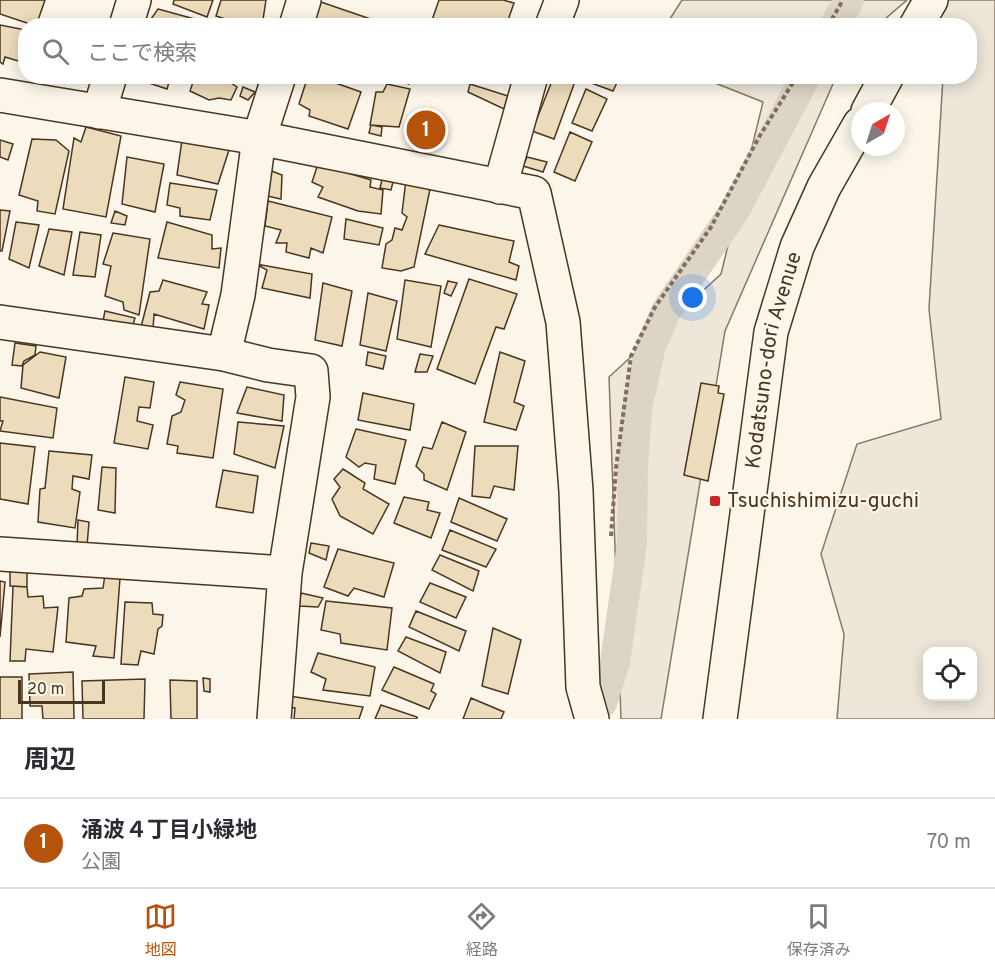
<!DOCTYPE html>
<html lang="ja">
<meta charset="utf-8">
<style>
:root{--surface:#fff;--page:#f2f2f3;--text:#2b2b33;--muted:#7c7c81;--line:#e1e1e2;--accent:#b45309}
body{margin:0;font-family:Overpass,"Noto Sans JP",sans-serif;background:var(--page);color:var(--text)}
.controls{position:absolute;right:18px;bottom:18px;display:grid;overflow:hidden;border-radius:12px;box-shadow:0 3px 15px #0003}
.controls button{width:54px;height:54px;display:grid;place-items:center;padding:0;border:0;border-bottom:2px solid var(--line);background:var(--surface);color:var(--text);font:30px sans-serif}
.compass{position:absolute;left:851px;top:102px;width:54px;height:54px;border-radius:50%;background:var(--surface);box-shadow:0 3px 15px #0003;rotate:39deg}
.scale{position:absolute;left:18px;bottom:15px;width:87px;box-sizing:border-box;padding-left:6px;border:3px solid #4a3520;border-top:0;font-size:16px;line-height:21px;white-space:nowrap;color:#4a3520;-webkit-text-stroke:4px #fbf6e9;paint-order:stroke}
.you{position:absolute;left:693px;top:298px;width:21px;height:21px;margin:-15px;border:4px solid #fff;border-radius:50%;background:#1a73e8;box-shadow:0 0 0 9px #1a73e833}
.badge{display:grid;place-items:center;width:39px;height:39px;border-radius:50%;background:var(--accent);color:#fff;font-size:20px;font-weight:700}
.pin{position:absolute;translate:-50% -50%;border:3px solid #fff;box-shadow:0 2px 6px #0006}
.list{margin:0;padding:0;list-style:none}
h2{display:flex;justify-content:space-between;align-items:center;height:78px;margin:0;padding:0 24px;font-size:26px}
h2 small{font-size:20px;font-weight:400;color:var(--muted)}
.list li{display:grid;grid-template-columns:39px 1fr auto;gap:18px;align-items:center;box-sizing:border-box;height:90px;padding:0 24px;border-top:2px solid var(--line)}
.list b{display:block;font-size:22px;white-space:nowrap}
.list p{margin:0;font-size:20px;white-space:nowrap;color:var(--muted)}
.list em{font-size:20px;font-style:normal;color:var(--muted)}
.icon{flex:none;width:33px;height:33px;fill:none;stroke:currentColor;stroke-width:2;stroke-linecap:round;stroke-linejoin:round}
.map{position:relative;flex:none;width:995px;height:719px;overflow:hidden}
.search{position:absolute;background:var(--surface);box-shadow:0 3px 15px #0003;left:18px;right:18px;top:18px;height:66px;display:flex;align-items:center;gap:15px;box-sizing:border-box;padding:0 21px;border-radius:24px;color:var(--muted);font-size:22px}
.sheet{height:168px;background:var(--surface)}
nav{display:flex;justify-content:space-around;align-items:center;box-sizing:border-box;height:84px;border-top:2px solid var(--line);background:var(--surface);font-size:16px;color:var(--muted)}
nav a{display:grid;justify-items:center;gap:3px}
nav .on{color:var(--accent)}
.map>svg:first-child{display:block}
</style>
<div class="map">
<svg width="995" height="719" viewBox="0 0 995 719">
<rect width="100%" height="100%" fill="#fbf6e9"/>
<path fill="#ede6d9" stroke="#887966" stroke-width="1.5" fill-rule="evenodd" d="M 682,0 L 907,0 L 878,25 L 666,25 Z
M 910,0 L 995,0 L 995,719 L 837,719 L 844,634 L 821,554 L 857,444 L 941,419 L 929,309 L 943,77 L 970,76 L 970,26 L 925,25 ZM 928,652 L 972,652 L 972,696 L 928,696 Z
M 700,77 L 836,77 L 725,331 L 661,719 L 621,719 L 609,377 L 721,274 L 763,102 Z"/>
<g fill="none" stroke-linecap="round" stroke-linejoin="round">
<path stroke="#dcd4c6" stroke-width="30" d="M 834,26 L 849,0
M 653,342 L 666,311 L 735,210 L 806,76
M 602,703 L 615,662 L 632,544 L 633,467 L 637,409 L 650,349"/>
</g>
<path fill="#ecdcbc" stroke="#4a3520" stroke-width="1.5" d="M 0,0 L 45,0 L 36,26 L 0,14 Z
M 174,0 L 213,0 L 207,17 L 173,4 Z
M 221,0 L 266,0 L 262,26 L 247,26 L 216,16 Z
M 439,0 L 503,0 L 514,3 L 506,26 L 430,26 Z
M 318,1 L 388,25 L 311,26 Z
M 158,9 L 202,21 L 200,26 L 146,26 Z
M 0,25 L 26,30 L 25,63 L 5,57 L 3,64 L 0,62 Z
M 128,76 L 171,76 L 167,89 Z
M 195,76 L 233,76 L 231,83 L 237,87 L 231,100 L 219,98 L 209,100 L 190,91 Z
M 308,76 L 316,76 L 361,92 L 348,129 L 309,116 L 310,110 L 299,104 Z
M 385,76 L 411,76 L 409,84 L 385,77 Z
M 554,76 L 577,76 L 554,139 L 532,131 Z
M 588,76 L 620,76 L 613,91 L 586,81 Z
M 387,84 L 410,89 L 399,127 L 370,125 L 376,92 L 383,92 Z
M 470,84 L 508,96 L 504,109 L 468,92 Z
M 243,87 L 255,92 L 248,100 L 240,96 Z
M 586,89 L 607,99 L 592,131 L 572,123 Z
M 371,125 L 382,127 L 381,136 L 369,133 Z
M 86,127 L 121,136 L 106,217 L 63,209 L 74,138 L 81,142 Z
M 570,132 L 592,142 L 575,181 L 554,172 Z
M 32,139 L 56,140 L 69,151 L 55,214 L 37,211 L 38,201 L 19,195 Z
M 0,140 L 13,144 L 8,160 L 0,157 Z
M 182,140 L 229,150 L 218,184 L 177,175 Z
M 127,157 L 164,164 L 155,212 L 122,204 Z
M 527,157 L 547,162 L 543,172 L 523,166 Z
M 318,164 L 371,180 L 370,187 L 383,190 L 381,214 L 358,211 L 318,197 L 323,187 L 312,182 Z
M 269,170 L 282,175 L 281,199 L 267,196 Z
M 383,176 L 394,178 L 391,190 L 380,188 Z
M 406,180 L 430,189 L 414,267 L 401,271 L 382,268 L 386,244 L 392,240 L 395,228 L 402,230 L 407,217 L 402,213 Z
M 170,183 L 217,190 L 210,220 L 180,216 L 180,208 L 167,205 Z
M 268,201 L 332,217 L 323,253 L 311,248 L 309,258 L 286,252 L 287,243 L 276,243 L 281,230 L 265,226 Z
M 0,210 L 10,211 L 2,251 L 0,251 Z
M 115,211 L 127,216 L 125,225 L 111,223 Z
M 346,219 L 383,228 L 379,245 L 344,239 Z
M 16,222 L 39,225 L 29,268 L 9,259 Z
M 167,222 L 212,235 L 212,249 L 221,248 L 219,268 L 158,258 Z
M 439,225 L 514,241 L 509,262 L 519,266 L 516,280 L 425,254 Z
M 49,229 L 72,232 L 64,275 L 39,266 Z
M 80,232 L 101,235 L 95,277 L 73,275 Z
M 113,233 L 150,239 L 139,315 L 124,310 L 123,302 L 105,296 L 111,266 L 103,264 Z
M 256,264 L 312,274 L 310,298 L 262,288 L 267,270 Z
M 469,279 L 517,294 L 504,329 L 496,327 L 475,384 L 437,369 Z
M 163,280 L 207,292 L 202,304 L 209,305 L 204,329 L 154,314 L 153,329 L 141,327 L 150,292 L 159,291 Z
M 405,280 L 441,286 L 431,347 L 397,339 Z
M 448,281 L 457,283 L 451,296 L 444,293 Z
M 323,283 L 352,291 L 342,346 L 315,340 Z
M 368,293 L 397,301 L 386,351 L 360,345 Z
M 105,311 L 135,318 L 131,331 L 102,326 Z
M 15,343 L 36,346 L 35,355 L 24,361 L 22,366 L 12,365 Z
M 40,352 L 66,357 L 59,398 L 21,388 L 23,365 Z
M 368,352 L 386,356 L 383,369 L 366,365 Z
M 500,352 L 525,361 L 514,402 L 524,406 L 516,430 L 484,422 Z
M 420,354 L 433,356 L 427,372 L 415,372 Z
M 125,377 L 154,382 L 150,408 L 139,407 L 137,421 L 153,425 L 148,449 L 114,443 Z
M 180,382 L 223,389 L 213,458 L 177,453 L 178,446 L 167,444 L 172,416 L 181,412 L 185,400 L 176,395 Z
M 701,383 L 719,386 L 718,393 L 724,394 L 708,481 L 684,475 Z
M 247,387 L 284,395 L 282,421 L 237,413 Z
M 363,393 L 414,404 L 410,430 L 358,420 Z
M 0,397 L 57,408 L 53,438 L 0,431 L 3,421 L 0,421 Z
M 238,422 L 284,426 L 275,468 L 234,454 Z
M 442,422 L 466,432 L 447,490 L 424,480 L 424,474 L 416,466 L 423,447 L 432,449 Z
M 356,429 L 406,440 L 395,484 L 374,479 L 376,465 L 365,463 L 359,467 L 346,457 Z
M 0,443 L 35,447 L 28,504 L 0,499 Z
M 475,446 L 518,446 L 514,490 L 494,486 L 490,498 L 472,496 Z
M 49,451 L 92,455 L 89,479 L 73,476 L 72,489 L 80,492 L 75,528 L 38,522 L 40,489 L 45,488 Z
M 102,467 L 116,468 L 115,513 L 98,510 Z
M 343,469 L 365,483 L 363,489 L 389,504 L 373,534 L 340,516 L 332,499 L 340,487 L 334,479 Z
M 223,470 L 258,476 L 253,513 L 216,507 Z
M 404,497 L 429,502 L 427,510 L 440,513 L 431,538 L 394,523 Z
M 459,498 L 507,519 L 497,541 L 451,522 Z
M 78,520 L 89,522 L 87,546 L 77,545 Z
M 450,530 L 496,549 L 486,567 L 442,550 Z
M 311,543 L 329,546 L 326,560 L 309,553 Z
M 338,549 L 394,563 L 384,597 L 354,588 L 348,596 L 324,587 Z
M 440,555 L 479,571 L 473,591 L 432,570 Z
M 10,569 L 27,570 L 27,587 L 10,586 Z
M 105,575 L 120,578 L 114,658 L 93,656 L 96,646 L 66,642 L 69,598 L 82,596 L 84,589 L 103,588 Z
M 0,581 L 5,582 L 0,637 Z
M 430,583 L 466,597 L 456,618 L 420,602 Z
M 13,586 L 27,587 L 28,597 L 43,596 L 44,608 L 58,607 L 53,652 L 26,649 L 25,661 L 10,661 Z
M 301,593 L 323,598 L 318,607 L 299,606 Z
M 326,601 L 392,608 L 387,650 L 341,643 L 340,634 L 321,630 Z
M 125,602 L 152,603 L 153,614 L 163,615 L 162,626 L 158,629 L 154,654 L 141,651 L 138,665 L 121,664 Z
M 416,611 L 466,631 L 459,651 L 409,627 Z
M 493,628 L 521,640 L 508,694 L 482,686 Z
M 406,637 L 446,652 L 440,673 L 398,651 Z
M 318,653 L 375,667 L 370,696 L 323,690 L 326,679 L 311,672 Z
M 394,667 L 434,684 L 431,691 L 436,694 L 429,709 L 382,690 Z
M 73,672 L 74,719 L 43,719 L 42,706 L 30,706 L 29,674 Z
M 0,677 L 22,677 L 22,719 L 0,719 Z
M 203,678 L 210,679 L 210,692 L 204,691 Z
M 145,679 L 144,719 L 83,719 L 82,681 Z
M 170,680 L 197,681 L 197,719 L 171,719 Z
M 289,696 L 363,707 L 359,719 L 294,719 L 295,708 L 286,707 Z
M 471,698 L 504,712 L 501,719 L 463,719 Z
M 381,705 L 417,717 L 417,719 L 375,719 Z"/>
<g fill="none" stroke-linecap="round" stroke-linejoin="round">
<g stroke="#4a3520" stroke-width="36">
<path id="minor" d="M 126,26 L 134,0
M 296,26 L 304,0
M 552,26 L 562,0
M 0,95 L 259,138 L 534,193 L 563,322 L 576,491 L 583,687 L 592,719
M 99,112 L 110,76
M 500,187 L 531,76
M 0,322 L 224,354
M 0,554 L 285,573
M 274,719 L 285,573 L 313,397 L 311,371 L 268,365 L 224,354 L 238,295 L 259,138 L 279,76"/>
</g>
<g stroke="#4a3520" stroke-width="36">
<g id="major">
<path d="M 916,26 L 931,0"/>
<path d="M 868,111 L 887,76"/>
<path id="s1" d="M 720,719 L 771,332 L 797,247 L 824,187 L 860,124"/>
</g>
</g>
<path stroke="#7f6f5c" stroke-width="4" stroke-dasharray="4.5 3" stroke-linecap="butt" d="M 828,26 L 843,0
M 611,536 L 616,468 L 631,356 L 655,307 L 711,227 L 759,137 L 797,76"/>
<use href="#minor" stroke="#fbf6e9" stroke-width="33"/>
<use href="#major" stroke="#fbf6e9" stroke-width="33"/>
</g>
<rect fill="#c62828" stroke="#fbf6e9" stroke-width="2" x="709" y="495" width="12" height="12" rx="3"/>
<g text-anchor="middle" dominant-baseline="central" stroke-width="4.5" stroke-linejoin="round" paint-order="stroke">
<g font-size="21" fill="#4a3520" stroke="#fbf6e9">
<text stroke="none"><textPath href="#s1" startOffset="363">Kodatsuno-dori Avenue</textPath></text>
</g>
<g font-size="21" fill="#4a3520" stroke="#fbf6e9" text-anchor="start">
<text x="727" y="501">Tsuchishimizu-guchi</text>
</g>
</g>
</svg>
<div class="controls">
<button><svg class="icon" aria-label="locate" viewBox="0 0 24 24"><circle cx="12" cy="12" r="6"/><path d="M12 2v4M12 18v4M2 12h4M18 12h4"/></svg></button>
</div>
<svg class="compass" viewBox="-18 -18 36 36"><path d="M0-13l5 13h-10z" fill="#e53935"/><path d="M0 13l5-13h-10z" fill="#7c7c81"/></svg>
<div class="scale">20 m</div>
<div class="you"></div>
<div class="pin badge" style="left:426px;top:130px">1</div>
<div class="search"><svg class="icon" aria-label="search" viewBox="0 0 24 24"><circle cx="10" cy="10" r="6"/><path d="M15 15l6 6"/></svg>ここで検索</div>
</div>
<section class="sheet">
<h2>周辺<small></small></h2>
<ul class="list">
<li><span class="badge">1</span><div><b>涌波４丁目小緑地</b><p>公園</p></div><em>70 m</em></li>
</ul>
</section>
<nav>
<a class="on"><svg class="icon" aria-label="map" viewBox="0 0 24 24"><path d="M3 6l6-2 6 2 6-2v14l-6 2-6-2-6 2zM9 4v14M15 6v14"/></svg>地図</a>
<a><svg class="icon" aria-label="directions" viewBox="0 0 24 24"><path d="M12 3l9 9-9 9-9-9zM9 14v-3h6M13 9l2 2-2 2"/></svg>経路</a>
<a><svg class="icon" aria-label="saved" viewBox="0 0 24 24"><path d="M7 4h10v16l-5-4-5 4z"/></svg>保存済み</a>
</nav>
